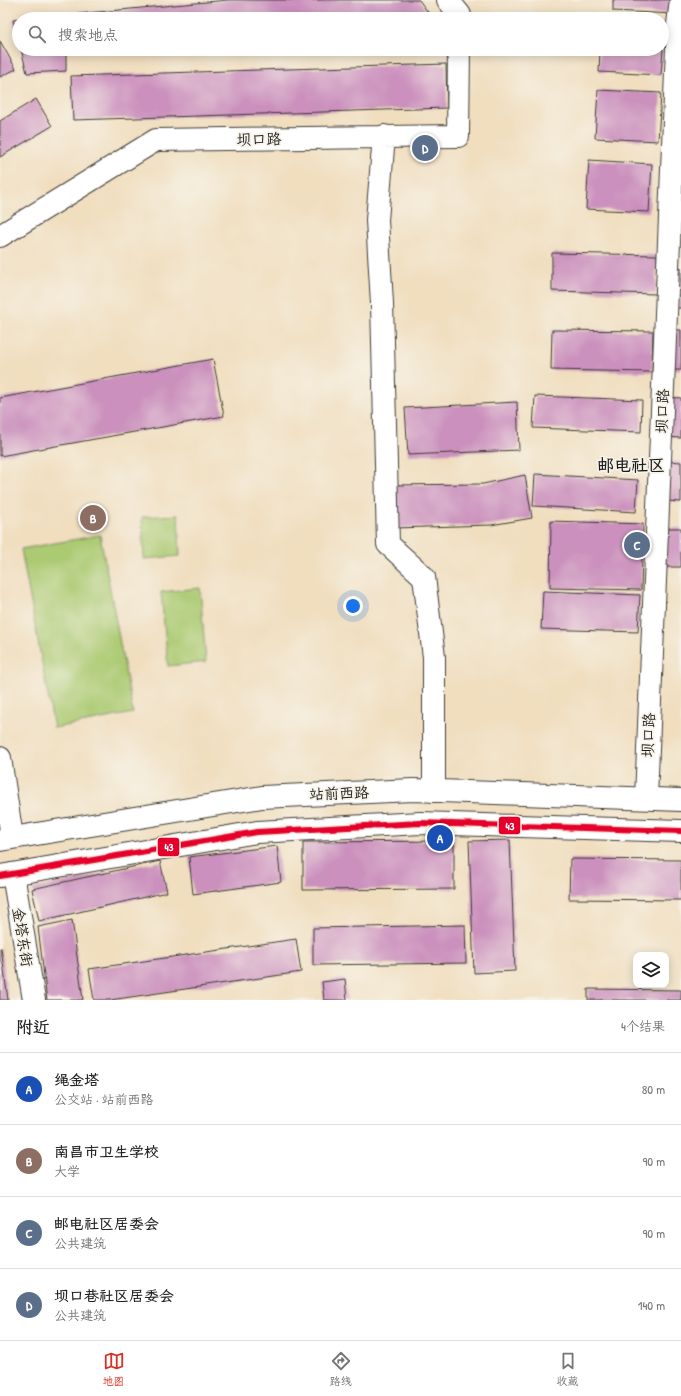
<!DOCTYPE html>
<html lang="zh">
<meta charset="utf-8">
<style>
:root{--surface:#fff;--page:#f2f2f2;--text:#222;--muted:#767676;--line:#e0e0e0;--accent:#d93025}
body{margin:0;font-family:"Patrick Hand","LXGW WenKai TC",sans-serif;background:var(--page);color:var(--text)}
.controls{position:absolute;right:12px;bottom:12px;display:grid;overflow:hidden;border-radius:8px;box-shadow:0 2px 10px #0003}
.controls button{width:36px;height:36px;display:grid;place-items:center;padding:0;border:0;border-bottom:1px solid var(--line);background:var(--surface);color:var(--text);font:20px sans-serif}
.you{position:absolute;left:353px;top:606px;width:14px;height:14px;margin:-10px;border:3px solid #fff;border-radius:50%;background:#1a73e8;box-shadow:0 0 0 6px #1a73e833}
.badge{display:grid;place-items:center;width:26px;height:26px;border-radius:50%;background:var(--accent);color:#fff;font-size:13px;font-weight:700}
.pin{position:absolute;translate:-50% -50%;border:2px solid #fff;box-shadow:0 1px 4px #0006}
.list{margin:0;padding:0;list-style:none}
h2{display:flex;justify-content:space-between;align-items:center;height:52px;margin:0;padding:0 16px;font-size:17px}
h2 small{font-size:13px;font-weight:400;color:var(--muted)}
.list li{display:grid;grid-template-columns:26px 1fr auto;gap:12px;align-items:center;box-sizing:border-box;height:72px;padding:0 16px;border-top:1px solid var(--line)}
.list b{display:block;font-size:15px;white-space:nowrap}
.list p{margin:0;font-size:13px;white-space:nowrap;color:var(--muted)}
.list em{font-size:13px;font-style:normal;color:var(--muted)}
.icon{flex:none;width:22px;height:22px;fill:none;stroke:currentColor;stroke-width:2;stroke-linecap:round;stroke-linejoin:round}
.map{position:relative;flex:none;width:681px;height:1000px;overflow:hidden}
.search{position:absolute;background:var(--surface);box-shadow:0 2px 10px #0003;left:12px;right:12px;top:12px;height:44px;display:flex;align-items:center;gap:10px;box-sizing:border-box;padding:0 14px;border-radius:22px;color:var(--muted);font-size:15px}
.sheet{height:340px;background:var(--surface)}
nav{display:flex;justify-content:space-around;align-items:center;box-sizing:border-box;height:56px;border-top:1px solid var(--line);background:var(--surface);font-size:11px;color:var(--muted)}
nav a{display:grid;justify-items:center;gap:2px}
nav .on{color:var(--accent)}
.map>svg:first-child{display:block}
</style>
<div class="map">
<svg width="681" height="1000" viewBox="0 0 681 1000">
<rect width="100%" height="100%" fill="#f7f3e8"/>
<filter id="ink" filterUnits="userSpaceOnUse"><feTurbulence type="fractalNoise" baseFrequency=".025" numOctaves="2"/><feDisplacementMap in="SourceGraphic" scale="8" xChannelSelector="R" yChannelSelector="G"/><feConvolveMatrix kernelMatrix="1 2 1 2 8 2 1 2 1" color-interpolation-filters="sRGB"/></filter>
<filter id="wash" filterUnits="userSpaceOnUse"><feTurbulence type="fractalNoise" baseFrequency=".012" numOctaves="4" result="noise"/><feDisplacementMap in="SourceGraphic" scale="16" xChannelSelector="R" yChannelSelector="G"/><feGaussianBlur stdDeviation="0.9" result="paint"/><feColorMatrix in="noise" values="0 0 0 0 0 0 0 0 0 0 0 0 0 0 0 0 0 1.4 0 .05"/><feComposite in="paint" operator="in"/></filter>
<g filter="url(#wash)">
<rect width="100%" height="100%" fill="#f0debf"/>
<path fill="#abca72" stroke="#647347" d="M 178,515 L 180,556 L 144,559 L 142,517 Z
M 100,535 L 133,713 L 54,728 L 21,549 Z
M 200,588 L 206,662 L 168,666 L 161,592 Z"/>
<g id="blocks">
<path fill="#cb90bd" d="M 228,0 L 419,0 L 433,19 L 33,19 L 33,18 Z
M 613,0 L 676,0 L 675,14 L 613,11 Z
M 19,19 L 19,41 L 13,20 Z
M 662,26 L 664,27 L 663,38 L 662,38 Z
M 0,41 L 16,69 L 0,77 Z
M 21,49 L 66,49 L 66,71 L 27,73 Z
M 600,49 L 663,49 L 661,75 L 599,72 Z
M 446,64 L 447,108 L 73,120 L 71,76 Z
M 598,90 L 661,93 L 658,141 L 595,138 Z
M 36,99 L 52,126 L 0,157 L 0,121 Z
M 589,160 L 652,164 L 649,212 L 586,209 Z
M 552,253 L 657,255 L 656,294 L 552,291 Z
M 674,268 L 681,268 L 681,308 L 673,308 Z
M 552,330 L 653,331 L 652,372 L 551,370 Z
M 674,330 L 681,330 L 681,370 L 673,370 Z
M 213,359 L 224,416 L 0,456 L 0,398 Z
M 535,396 L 642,400 L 641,432 L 533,428 Z
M 667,397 L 681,398 L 681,438 L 666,437 Z
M 517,402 L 519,450 L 408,455 L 405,408 Z
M 667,461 L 681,462 L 681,502 L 666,501 Z
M 535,474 L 638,480 L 636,512 L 533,506 Z
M 525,475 L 532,518 L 491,525 L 394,528 L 393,485 L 483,484 Z
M 551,521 L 643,524 L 641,590 L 550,588 Z
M 664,528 L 681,528 L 681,567 L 663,567 Z
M 543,591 L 640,595 L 638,632 L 541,629 Z
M 510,840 L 515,971 L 474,973 L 469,841 Z
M 454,841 L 454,889 L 303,890 L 303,842 Z
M 277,846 L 281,882 L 193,894 L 189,857 Z
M 570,859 L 681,860 L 681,900 L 569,899 Z
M 160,861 L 167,892 L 39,921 L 32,889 Z
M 72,920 L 83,1000 L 47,1000 L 38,927 Z
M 465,925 L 466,963 L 313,965 L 313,928 Z
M 296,939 L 301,972 L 110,1000 L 94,1000 L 89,969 Z
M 0,948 L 1,948 L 8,1000 L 0,1000 Z
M 345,979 L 347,1000 L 324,1000 L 322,982 Z
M 588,989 L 681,990 L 681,1000 L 588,1000 Z"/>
</g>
</g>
<g filter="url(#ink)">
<use href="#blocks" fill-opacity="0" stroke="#3c3934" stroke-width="1"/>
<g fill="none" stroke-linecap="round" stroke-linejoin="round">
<g stroke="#3c3934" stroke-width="24">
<path id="minor" d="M 448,0 L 460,15 L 460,19
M 384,136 L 377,220 L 382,303 L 388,544 L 424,577 L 434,657 L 434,791
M 0,236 L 156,140 L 458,136 L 459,49
M 0,758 L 12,837
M 646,798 L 678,24 L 681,0
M 13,874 L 34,1000"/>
</g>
<g stroke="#3c3934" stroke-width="24">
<path id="major" d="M 0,840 L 262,797 L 413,790 L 681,800
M 0,876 L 257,832 L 420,823 L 681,831"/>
</g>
<use href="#minor" stroke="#fff" stroke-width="22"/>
<use href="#major" stroke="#fff" stroke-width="22"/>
<g stroke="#f7f3e8" stroke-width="9">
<path id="bus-1" d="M 0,876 L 257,832 L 420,823 L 681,831"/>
</g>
<use href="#bus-1" stroke="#e4002b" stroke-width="6"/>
</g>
</g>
<g text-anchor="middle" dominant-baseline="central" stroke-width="3.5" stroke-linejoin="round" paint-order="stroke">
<g font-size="15" fill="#1c1c1c" stroke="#f7f3e8">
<text transform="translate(259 139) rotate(-1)">坝口路</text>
<text transform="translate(662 411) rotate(-88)">坝口路</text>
<text transform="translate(648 735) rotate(-88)">坝口路</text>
<text transform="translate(339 793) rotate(-2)">站前西路</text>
<text transform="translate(23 937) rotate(81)">金塔东街</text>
</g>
<g font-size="17" font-weight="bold" fill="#1c1c1c" stroke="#f7f3e8">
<text x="631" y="464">邮电社区</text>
</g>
</g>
<g stroke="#f7f3e8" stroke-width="1.5">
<rect x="498" y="816" width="23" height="19" rx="4" fill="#e4002b"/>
<rect x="157" y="837" width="23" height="20" rx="4" fill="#e4002b"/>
</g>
<g font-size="11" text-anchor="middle" font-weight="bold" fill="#fff">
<text x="510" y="830">43</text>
<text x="169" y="851">43</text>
</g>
</svg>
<div class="controls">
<button><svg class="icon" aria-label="layers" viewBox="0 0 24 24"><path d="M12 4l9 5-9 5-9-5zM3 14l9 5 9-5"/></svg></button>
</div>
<div class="you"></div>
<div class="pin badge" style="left:440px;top:838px;background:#1a4fb4">A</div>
<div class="pin badge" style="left:93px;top:518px;background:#8d6e63">B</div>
<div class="pin badge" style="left:637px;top:545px;background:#5c6f8a">C</div>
<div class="pin badge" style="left:425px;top:148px;background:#5c6f8a">D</div>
<div class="search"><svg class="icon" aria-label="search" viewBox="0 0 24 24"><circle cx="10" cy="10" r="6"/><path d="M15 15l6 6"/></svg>搜索地点</div>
</div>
<section class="sheet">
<h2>附近<small>4个结果</small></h2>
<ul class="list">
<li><span class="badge" style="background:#1a4fb4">A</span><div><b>绳金塔</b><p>公交站 · 站前西路</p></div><em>80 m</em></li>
<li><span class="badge" style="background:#8d6e63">B</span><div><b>南昌市卫生学校</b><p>大学</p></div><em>90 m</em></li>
<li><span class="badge" style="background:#5c6f8a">C</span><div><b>邮电社区居委会</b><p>公共建筑</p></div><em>90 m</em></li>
<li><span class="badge" style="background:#5c6f8a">D</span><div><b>坝口巷社区居委会</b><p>公共建筑</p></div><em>140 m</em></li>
</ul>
</section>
<nav>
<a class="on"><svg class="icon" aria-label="map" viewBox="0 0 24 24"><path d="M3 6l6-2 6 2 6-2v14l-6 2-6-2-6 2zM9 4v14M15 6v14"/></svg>地图</a>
<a><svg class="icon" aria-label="directions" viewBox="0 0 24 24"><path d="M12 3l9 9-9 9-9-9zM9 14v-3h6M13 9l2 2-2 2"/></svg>路线</a>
<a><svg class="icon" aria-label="saved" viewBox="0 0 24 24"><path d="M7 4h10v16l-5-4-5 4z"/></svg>收藏</a>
</nav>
